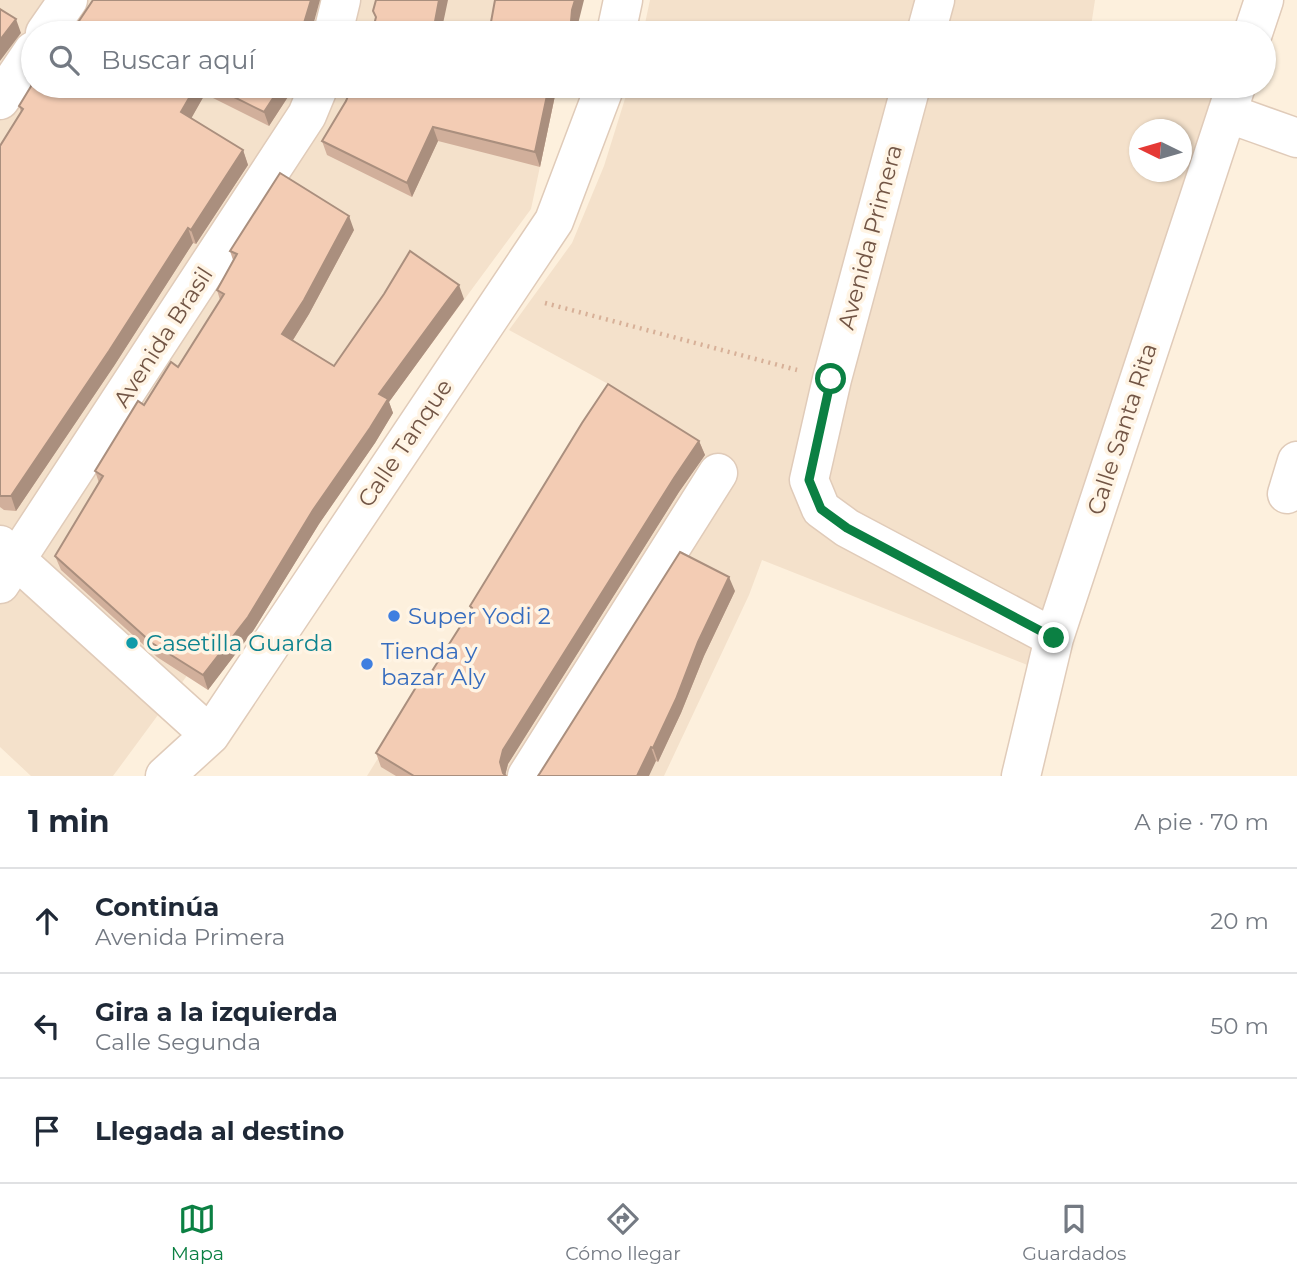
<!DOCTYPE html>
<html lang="es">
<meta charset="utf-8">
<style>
:root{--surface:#fff;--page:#f6f6f7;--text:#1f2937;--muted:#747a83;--line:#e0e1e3;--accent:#0b8043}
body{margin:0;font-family:Montserrat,sans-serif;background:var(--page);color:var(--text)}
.compass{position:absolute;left:1129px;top:119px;width:63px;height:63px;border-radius:50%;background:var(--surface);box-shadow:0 2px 5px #0004;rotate:275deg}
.stop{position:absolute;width:21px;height:21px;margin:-16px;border:5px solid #0b8043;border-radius:50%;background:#fff}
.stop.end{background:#0b8043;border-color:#fff;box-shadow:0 2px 7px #0008}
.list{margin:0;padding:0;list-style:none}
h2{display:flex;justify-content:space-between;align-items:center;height:91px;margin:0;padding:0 28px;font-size:30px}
h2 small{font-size:23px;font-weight:400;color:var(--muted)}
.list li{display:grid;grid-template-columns:46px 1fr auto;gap:21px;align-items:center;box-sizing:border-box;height:105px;padding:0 28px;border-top:2px solid var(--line)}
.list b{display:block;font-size:26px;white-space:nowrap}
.list p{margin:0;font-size:23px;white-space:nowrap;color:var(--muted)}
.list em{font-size:23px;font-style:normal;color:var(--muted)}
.icon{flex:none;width:38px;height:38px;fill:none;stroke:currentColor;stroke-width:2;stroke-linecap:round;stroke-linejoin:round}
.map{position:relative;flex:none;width:1297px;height:776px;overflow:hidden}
.search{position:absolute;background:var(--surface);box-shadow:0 2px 5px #0004;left:21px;right:21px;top:21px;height:77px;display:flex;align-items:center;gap:18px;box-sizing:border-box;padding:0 24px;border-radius:38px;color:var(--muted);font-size:26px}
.sheet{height:406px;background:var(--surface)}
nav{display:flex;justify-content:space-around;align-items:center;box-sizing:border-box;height:98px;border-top:2px solid var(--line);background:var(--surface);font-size:19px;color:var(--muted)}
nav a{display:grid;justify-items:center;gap:4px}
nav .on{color:var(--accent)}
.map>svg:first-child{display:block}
</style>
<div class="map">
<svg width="1297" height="776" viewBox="0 0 1297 776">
<rect width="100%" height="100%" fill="#fdf0dd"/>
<path fill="#f4e1cb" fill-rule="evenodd" d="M 0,0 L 576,0 L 568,33 L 33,33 L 33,86 L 557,86 L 531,209 L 113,776 L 31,776 L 0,747 Z
M 650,0 L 1095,0 L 1090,33 L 643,33 Z
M 629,86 L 1191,86 L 1214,93 L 1030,666 L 762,560 L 749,595 L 664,776 L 367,776 L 610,385 L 509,330 L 572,243 L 604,166 ZM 1140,130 L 1182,130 L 1182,172 L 1140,172 Z"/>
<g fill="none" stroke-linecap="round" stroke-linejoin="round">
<g stroke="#e0cbb9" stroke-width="41">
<path id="minor" d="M 45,33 L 68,0
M 333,33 L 341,0
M 616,33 L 623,0
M 926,33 L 935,0
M 1253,33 L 1264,0
M 911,86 L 832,379 L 809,480 L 821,509 L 847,528 L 1054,638
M 0,100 L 33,51
M 1227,113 L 1297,138
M 1287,494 L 1297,461
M 0,545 L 210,735
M 0,584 L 307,115 L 319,86
M 165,776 L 210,735 L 554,221 L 605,86
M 527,776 L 718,473
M 1021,776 L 1054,638 L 1236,86"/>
</g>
<path stroke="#d7b098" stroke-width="4.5" stroke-dasharray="2 5" stroke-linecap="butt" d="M 545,303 L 797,370"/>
<use href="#minor" stroke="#fff" stroke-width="38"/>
</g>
<path fill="#d1af9b" d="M 33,68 L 33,86 L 295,86 L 269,126 L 205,94 L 191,118 L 243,150 L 248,165 L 196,244 L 193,243 L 114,366 L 16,511 L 4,510 L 0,507 L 0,146 L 21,112 L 19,106 L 31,87 L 27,77 Z
M 352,86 L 443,86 L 443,87 L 467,91 L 557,86 L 540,167 L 438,141 L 412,197 L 327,155 L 322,141 L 346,101 Z
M 354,230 L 309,314 L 293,340 L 334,366 L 464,299 L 389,402 L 393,413 L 375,443 L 319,524 L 253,631 L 208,690 L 157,657 L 61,570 L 55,556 L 99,483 L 95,471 L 144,405 L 178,367 L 220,300 L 217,290 L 233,260 L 230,251 Z
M 699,441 L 705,455 L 679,492 L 508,764 L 505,775 L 506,776 L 396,776 L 381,767 L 376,753 L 425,682 L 471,610 L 470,606 Z
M 735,591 L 704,656 L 681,713 L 658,762 L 656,761 L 538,776 Z"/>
<path fill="#aa8f7e" d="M 311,0 L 320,0 L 311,33 L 301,33 Z
M 439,0 L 448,0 L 441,33 L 433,33 Z
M 575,0 L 584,0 L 578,24 L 577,33 L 570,33 L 572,10 Z
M 16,19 L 21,33 L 0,61 L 0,40 Z
M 196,86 L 202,86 L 205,94 L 187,126 L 181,112 Z
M 281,86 L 295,86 L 269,126 L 264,112 Z
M 549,86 L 557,86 L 540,167 L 535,152 Z
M 433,127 L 438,141 L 412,197 L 407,183 Z
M 243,150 L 248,165 L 196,244 L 191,230 Z
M 349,216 L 354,230 L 309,314 L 288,348 L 282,334 Z
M 188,228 L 193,243 L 114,366 L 16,511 L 11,496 Z
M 459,285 L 464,299 L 389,402 L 393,413 L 375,443 L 319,524 L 253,631 L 208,690 L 203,675 L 313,510 L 379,394 Z
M 699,441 L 705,455 L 679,492 L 508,764 L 505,776 L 504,776 L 500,762 L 503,750 L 674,478 Z
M 729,577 L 735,591 L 704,656 L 681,713 L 658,762 L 653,748 L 698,642 Z
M 651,747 L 656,761 L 649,776 L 637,776 Z"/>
<path fill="#f3ccb4" stroke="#aa8f7e" stroke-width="2" d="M 93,0 L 311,0 L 301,33 L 71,33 Z
M 376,0 L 439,0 L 433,32 L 436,33 L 372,33 L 376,17 L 373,11 Z
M 495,0 L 575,0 L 572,10 L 570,33 L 489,33 Z
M 0,9 L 16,19 L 0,40 Z
M 33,68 L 33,81 L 27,77 Z
M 33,83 L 33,86 L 196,86 L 181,112 L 243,150 L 191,230 L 188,228 L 109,351 L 11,496 L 0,496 L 0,146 L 23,109 L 19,106 Z
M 212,86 L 281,86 L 264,112 Z
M 352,86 L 437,86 L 467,91 L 468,86 L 549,86 L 535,152 L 433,127 L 407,183 L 322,141 L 346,101 Z
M 280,173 L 349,216 L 304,300 L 282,334 L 334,366 L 384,294 L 410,251 L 459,285 L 379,394 L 388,399 L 370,428 L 313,510 L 248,617 L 203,675 L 152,643 L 55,556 L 103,476 L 95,471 L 138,401 L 144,405 L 171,362 L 178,367 L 224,294 L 217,290 L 237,254 L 230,251 Z
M 608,384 L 699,441 L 674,478 L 503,750 L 500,762 L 503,773 L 506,776 L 414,776 L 376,753 L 421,679 L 425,682 L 472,608 L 470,606 L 582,423 Z
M 680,552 L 729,577 L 698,642 L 676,699 L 653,748 L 651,747 L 637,776 L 538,776 L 540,773 Z"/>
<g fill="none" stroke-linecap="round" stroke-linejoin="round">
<path stroke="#0b8043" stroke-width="9" d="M 831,379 L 809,480 L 821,509 L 847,528 L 1054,638"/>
</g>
<g fill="#3f7fe0" stroke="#fff4e4" stroke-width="2.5">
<circle cx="394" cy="616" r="7"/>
<circle cx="367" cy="664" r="7"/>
</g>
<circle fill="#0f9aa8" stroke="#fff4e4" stroke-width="2.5" cx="132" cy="643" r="7"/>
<g text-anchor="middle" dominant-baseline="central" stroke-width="7" stroke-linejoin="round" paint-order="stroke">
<g font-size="23" fill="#725545" stroke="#fff4e4">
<text transform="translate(870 237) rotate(-75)">Avenida Primera</text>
<text transform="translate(163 337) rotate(-57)">Avenida Brasil</text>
<text transform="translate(1122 429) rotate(-72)">Calle Santa Rita</text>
<text transform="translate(405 443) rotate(-56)">Calle Tanque</text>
</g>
<g font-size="23" fill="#366cbe" stroke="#fff4e4" text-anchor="start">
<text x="408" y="616">Super Yodi 2</text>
<text x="381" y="651">Tienda y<tspan x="381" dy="26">bazar Aly</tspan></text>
</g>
<g font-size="23" fill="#0d838f" stroke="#fff4e4" text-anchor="start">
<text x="146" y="643">Casetilla Guarda</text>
</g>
</g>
</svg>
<svg class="compass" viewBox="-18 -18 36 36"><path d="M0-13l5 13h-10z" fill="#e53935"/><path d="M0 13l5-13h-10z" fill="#747a83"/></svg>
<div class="stop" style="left:831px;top:379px"></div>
<div class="stop end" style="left:1054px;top:638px"></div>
<div class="search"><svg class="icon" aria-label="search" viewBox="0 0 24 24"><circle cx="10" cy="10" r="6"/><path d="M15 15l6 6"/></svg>Buscar aquí</div>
</div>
<section class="sheet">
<h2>1 min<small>A pie · 70 m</small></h2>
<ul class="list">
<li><svg class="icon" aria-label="ahead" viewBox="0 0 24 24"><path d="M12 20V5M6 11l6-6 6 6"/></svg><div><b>Continúa</b><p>Avenida Primera</p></div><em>20 m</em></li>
<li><svg class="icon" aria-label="left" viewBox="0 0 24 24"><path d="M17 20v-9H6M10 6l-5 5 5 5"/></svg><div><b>Gira a la izquierda</b><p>Calle Segunda</p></div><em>50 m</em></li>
<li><svg class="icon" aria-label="arrive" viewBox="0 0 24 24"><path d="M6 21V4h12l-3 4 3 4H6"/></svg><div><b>Llegada al destino</b></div></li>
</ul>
</section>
<nav>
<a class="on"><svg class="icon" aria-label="map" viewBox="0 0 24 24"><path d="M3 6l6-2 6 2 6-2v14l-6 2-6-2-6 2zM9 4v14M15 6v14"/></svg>Mapa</a>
<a><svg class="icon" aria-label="directions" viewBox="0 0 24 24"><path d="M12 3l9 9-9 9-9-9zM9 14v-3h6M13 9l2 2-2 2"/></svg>Cómo llegar</a>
<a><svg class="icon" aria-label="saved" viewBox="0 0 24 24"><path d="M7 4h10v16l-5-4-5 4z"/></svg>Guardados</a>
</nav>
